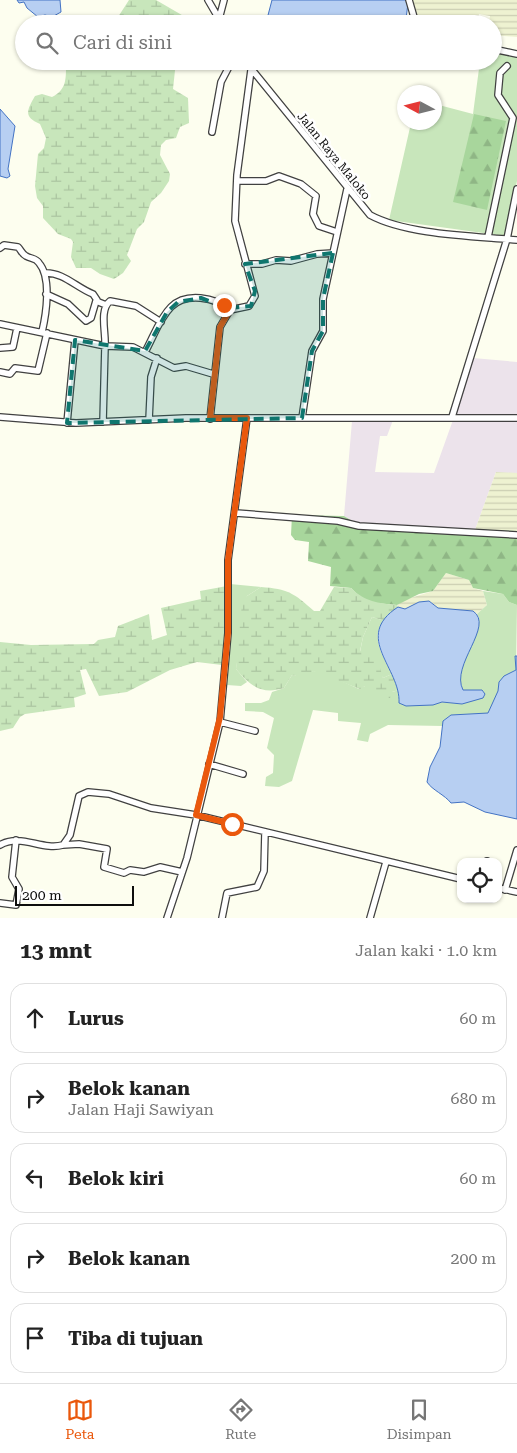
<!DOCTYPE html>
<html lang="id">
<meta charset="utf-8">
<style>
:root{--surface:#fff;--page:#f2f2f2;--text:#222;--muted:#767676;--line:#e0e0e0;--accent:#ea580c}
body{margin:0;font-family:"Roboto Serif",serif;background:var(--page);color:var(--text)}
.controls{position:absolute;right:15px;bottom:15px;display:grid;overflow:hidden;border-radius:10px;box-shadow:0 1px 4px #0004}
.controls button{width:45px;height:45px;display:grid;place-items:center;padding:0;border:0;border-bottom:1px solid var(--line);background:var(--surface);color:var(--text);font:25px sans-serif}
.compass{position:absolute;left:397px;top:85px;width:45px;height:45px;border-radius:50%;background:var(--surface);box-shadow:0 1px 4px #0004;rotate:277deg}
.scale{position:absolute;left:15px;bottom:12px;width:119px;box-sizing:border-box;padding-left:5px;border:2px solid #0e0e0e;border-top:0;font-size:14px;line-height:18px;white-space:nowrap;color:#0e0e0e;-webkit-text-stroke:4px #fff;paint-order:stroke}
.stop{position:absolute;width:15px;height:15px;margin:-11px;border:4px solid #ea580c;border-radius:50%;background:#fff}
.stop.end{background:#ea580c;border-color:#fff;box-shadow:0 1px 5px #0008}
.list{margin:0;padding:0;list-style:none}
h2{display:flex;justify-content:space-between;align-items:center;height:65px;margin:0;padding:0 20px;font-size:21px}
h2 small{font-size:16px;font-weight:400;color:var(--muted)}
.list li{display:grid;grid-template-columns:32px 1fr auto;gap:15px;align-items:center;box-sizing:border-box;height:70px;margin:0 10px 10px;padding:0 10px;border:1px solid var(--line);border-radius:15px}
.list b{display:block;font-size:19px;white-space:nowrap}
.list p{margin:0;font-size:16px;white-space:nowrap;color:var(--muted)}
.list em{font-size:16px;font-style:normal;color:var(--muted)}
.icon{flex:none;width:28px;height:28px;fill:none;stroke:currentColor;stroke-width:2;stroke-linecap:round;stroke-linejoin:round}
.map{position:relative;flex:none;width:517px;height:918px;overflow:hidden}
.search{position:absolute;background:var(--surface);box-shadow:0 1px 4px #0004;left:15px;right:15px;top:15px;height:55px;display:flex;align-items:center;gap:12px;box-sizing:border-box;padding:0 18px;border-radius:28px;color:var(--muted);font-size:19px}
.sheet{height:465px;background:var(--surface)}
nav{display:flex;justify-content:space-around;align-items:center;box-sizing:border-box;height:70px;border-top:1px solid var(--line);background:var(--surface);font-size:14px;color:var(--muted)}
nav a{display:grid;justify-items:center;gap:2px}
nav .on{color:var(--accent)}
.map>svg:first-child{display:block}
</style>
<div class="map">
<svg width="517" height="918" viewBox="0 0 517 918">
<defs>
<pattern id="farmland-rules" width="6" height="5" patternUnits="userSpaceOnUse" patternTransform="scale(1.25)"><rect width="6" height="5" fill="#eef2d1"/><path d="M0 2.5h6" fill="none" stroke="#cbceb2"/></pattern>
<pattern id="forest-firs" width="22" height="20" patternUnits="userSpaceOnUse" patternTransform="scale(1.25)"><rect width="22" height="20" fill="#a8d69c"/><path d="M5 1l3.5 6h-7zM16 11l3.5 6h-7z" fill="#8fb685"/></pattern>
<pattern id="wetland-marsh" width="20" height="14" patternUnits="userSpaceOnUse" patternTransform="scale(1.25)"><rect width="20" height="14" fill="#c8e6bb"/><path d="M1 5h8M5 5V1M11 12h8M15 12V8" fill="none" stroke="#abc4a0"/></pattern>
</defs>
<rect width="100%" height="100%" fill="#fdfeef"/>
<path fill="#ece3eb" d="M 473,358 L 517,362 L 517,416 L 456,415 Z
M 393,420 L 387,436 L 380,436 L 375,472 L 434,473 L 453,420 L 517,420 L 517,473 L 496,472 L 475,530 L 357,524 L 344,516 L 352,421 Z"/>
<path fill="url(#farmland-rules)" d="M 412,0 L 517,0 L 517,37 L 493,35 L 493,24 L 489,24 L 490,16 L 479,14 L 477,24 L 418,24 Z
M 496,472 L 517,473 L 517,531 L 475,530 Z
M 446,573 L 469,580 L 473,588 L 483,591 L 487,605 L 477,614 L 473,611 L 438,608 L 431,602 L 419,602 L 405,609 L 398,607 L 397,605 L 404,600 L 433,591 Z"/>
<path fill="#c8e6bb" d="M 493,51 L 517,55 L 517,181 L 505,236 L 389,220 L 411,123 L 434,122 L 435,104 L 473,114 L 480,61 L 493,61 Z
M 230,584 L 261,587 L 247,596 L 236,669 L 247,682 L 241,686 L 227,685 Z
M 483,591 L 503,594 L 509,602 L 517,605 L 516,670 L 506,675 L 488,714 L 451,715 L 443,721 L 443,726 L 388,725 L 370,734 L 368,742 L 357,740 L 361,723 L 338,721 L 338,713 L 313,710 L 292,781 L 279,787 L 265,786 L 266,777 L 273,773 L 274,755 L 267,748 L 274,718 L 263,712 L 245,711 L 245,703 L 261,703 L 269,700 L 272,692 L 284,688 L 292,675 L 298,676 L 313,671 L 321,672 L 359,689 L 363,686 L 392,692 L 399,690 L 399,703 L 410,706 L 442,702 L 462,704 L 484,691 L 463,690 C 454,673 473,636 479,618 L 477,614 L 487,605 Z
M 372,617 L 385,621 C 368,635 385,660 392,674 L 383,678 L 378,669 L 360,652 L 363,637 Z"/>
<path fill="url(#forest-firs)" d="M 474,114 L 506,121 L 487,210 L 453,202 Z
M 292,515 L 344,516 L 357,524 L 517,531 L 517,605 L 509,602 L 503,594 L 473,588 L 469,580 L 446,573 L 433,591 L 419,594 L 397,605 L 375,603 L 361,598 L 351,588 L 330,586 L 331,567 L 308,561 L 309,542 L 295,540 L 291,535 Z"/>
<path fill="url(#wetland-marsh)" d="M 129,0 L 156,0 L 187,18 L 188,24 L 104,24 L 104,21 L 118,17 Z
M 63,61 L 176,61 L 173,89 L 188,98 L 189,123 L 180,127 L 176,138 L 166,140 L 161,145 L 160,155 L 170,174 L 169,181 L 161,193 L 151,202 L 144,222 L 137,229 L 127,255 L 131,261 L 123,273 L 114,279 L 100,274 L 91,268 L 76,268 L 71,257 L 73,242 L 71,239 L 58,234 L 43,218 L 43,206 L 37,198 L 35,186 L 38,154 L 44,148 L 46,138 L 40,124 C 23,117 27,110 35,96 L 42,94 L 52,97 C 66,90 66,80 66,66 Z
M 227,586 L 227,638 L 222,665 L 197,662 L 170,670 L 127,692 L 99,696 L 86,669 L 80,670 L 86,694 L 74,698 L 75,707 L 25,714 L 20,717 L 13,728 L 0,731 L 0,642 L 31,645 L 94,644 L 98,640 L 115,637 L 118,626 L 149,614 L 152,640 L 167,635 L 161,608 L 201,599 L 200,591 Z
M 261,587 C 288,589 294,593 314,611 L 320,611 L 334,587 L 351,588 C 365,602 378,603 397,605 L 398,607 L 385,621 L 372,617 L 363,637 L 360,651 L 378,661 L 383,678 L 392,674 L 399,690 L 392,692 L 390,698 L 380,701 L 364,686 L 360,689 L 313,671 L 305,678 L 292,675 L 284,688 C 262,695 250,686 236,669 L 242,603 L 247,596 Z"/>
<path fill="#b7cff2" stroke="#4373c4" d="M 17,0 L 60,0 L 61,12 L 52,17 L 45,15 L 38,17 L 27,8 L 24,2 L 19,3 Z
M 272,0 L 405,0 L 408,3 L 406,19 L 408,24 L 269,24 L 267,19 Z
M 0,109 L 15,126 L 8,169 L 10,176 L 7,178 L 0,176 Z
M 429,601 L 438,608 L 473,611 C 495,626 450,665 463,690 L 482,690 L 485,694 L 483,698 L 462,704 L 442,702 L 433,705 L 406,706 L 399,703 C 401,668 352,637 398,607 L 405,609 L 419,602 Z
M 515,656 L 517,656 L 517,819 L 485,812 L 464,802 L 451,803 C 445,795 432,790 427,782 L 430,767 L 440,747 L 443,721 L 451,715 L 488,713 L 498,691 L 499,682 L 504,676 L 516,670 Z"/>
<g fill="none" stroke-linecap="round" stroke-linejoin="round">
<g stroke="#414141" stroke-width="8">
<path id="minor" d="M 208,0 L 222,24
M 409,0 L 416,24
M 219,19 L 224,0
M 493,49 L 517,54
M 245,61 L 370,215 C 407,235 474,236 517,240
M 454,61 L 461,64 L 466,61
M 212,132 L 221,82 L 232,61
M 237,181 L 266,181 L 279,176 L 301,184 L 316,196 L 313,214 L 319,226 L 337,232
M 488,237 L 513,118 L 498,95 L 500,73 L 507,66
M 0,248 L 4,245 L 18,247 C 21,250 22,254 26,256 C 31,259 36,258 39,263 C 52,278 46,315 42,332
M 245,264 L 262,264 L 276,260 L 291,261 L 317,254 L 333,253
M 45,273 C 63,272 77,288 93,294 L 97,300
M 46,294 L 68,304 L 86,321 L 91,318 L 96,301 L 106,305
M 161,322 L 136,306 L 110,301 C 99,310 106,332 105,346 L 133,347 L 174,368 L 186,366 L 213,374
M 0,324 L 105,346 L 103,422
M 0,348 L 13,347 L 17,328
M 145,352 C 153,338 159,319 171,307 C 186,292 215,297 230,310
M 0,372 L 10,374 L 15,368 L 38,371 L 47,333
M 0,417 L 76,423 L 186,418 L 517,418
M 452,417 L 507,239 L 517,189
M 302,418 L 312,351 L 323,331 L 323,299 L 347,189
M 210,419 L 220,327 L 230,310 L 249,306 L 255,296 L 235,221 L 237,175 L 251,70
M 149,420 L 151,377 L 157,358
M 67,423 L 75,340
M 236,513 L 338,521 L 359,526 L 517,535
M 220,722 L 255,731
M 209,764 L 243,774
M 0,845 C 21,833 42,851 63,845 L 70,835 L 79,796 L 88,792 L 109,794 L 151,808 L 196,815 L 461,879
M 63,845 L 79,844 L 107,849 L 104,867 L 124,873 L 130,870 L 144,872 L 160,867 L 182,872
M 487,862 L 487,861
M 498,888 L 517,892
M 505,890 L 517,850
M 0,903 L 16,905 L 19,889 L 12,877 L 16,840
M 167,918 L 187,858 L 220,722 L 228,633 L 228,560 L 247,418
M 222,918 L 227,893 L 257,887 L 264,871 L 265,832
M 370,918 L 386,862"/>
</g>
<use href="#minor" stroke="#fff" stroke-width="5.5"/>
</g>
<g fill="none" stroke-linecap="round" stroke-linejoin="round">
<path stroke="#ea580c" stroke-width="6" d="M 224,305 L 230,310 L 220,327 L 210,418 L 247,418 L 228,560 L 228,633 L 220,717 L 196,815 L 232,824"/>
</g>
<path fill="#0f766e" fill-opacity="0.2" stroke="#0f766e" stroke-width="4" stroke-dasharray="10 6" stroke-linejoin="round" d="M 333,253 L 323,299 L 323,331 L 312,351 L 302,418 L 67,423 L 75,340 L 145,351 L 167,312 L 178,302 L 201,298 L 228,308 L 251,306 L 255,291 L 245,264 Z"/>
<g text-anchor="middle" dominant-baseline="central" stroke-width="5" stroke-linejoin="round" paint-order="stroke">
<g font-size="12" fill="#0e0e0e" stroke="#fff">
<text transform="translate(334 156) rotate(51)">Jalan Raya Maloko</text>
</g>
</g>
</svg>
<div class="controls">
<button><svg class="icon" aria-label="locate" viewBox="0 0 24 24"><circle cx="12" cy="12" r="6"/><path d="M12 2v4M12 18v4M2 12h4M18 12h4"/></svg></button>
</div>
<svg class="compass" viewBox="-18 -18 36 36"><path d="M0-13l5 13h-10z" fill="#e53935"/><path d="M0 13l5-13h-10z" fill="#767676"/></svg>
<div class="scale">200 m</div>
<div class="stop" style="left:232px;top:824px"></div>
<div class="stop end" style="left:224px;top:305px"></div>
<div class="search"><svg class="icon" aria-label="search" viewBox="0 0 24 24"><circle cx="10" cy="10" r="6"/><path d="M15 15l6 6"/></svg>Cari di sini</div>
</div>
<section class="sheet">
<h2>13 mnt<small>Jalan kaki · 1.0 km</small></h2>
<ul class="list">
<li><svg class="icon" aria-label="ahead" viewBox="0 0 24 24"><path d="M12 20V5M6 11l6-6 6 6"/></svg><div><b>Lurus</b></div><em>60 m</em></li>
<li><svg class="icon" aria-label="right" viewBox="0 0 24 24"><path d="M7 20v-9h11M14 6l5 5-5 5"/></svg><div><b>Belok kanan</b><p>Jalan Haji Sawiyan</p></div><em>680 m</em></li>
<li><svg class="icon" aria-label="left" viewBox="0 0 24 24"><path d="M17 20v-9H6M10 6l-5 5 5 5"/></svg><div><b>Belok kiri</b></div><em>60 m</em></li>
<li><svg class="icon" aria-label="right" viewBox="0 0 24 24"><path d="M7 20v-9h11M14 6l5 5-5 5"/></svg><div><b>Belok kanan</b></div><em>200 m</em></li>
<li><svg class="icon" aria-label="arrive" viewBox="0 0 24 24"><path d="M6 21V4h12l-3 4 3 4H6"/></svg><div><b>Tiba di tujuan</b></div></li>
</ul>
</section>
<nav>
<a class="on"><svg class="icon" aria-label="map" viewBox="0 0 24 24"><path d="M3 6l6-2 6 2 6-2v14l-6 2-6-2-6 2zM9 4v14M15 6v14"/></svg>Peta</a>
<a><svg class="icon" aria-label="directions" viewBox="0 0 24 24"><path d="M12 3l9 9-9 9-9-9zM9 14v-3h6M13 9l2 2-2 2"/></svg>Rute</a>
<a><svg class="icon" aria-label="saved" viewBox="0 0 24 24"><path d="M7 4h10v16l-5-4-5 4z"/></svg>Disimpan</a>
</nav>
